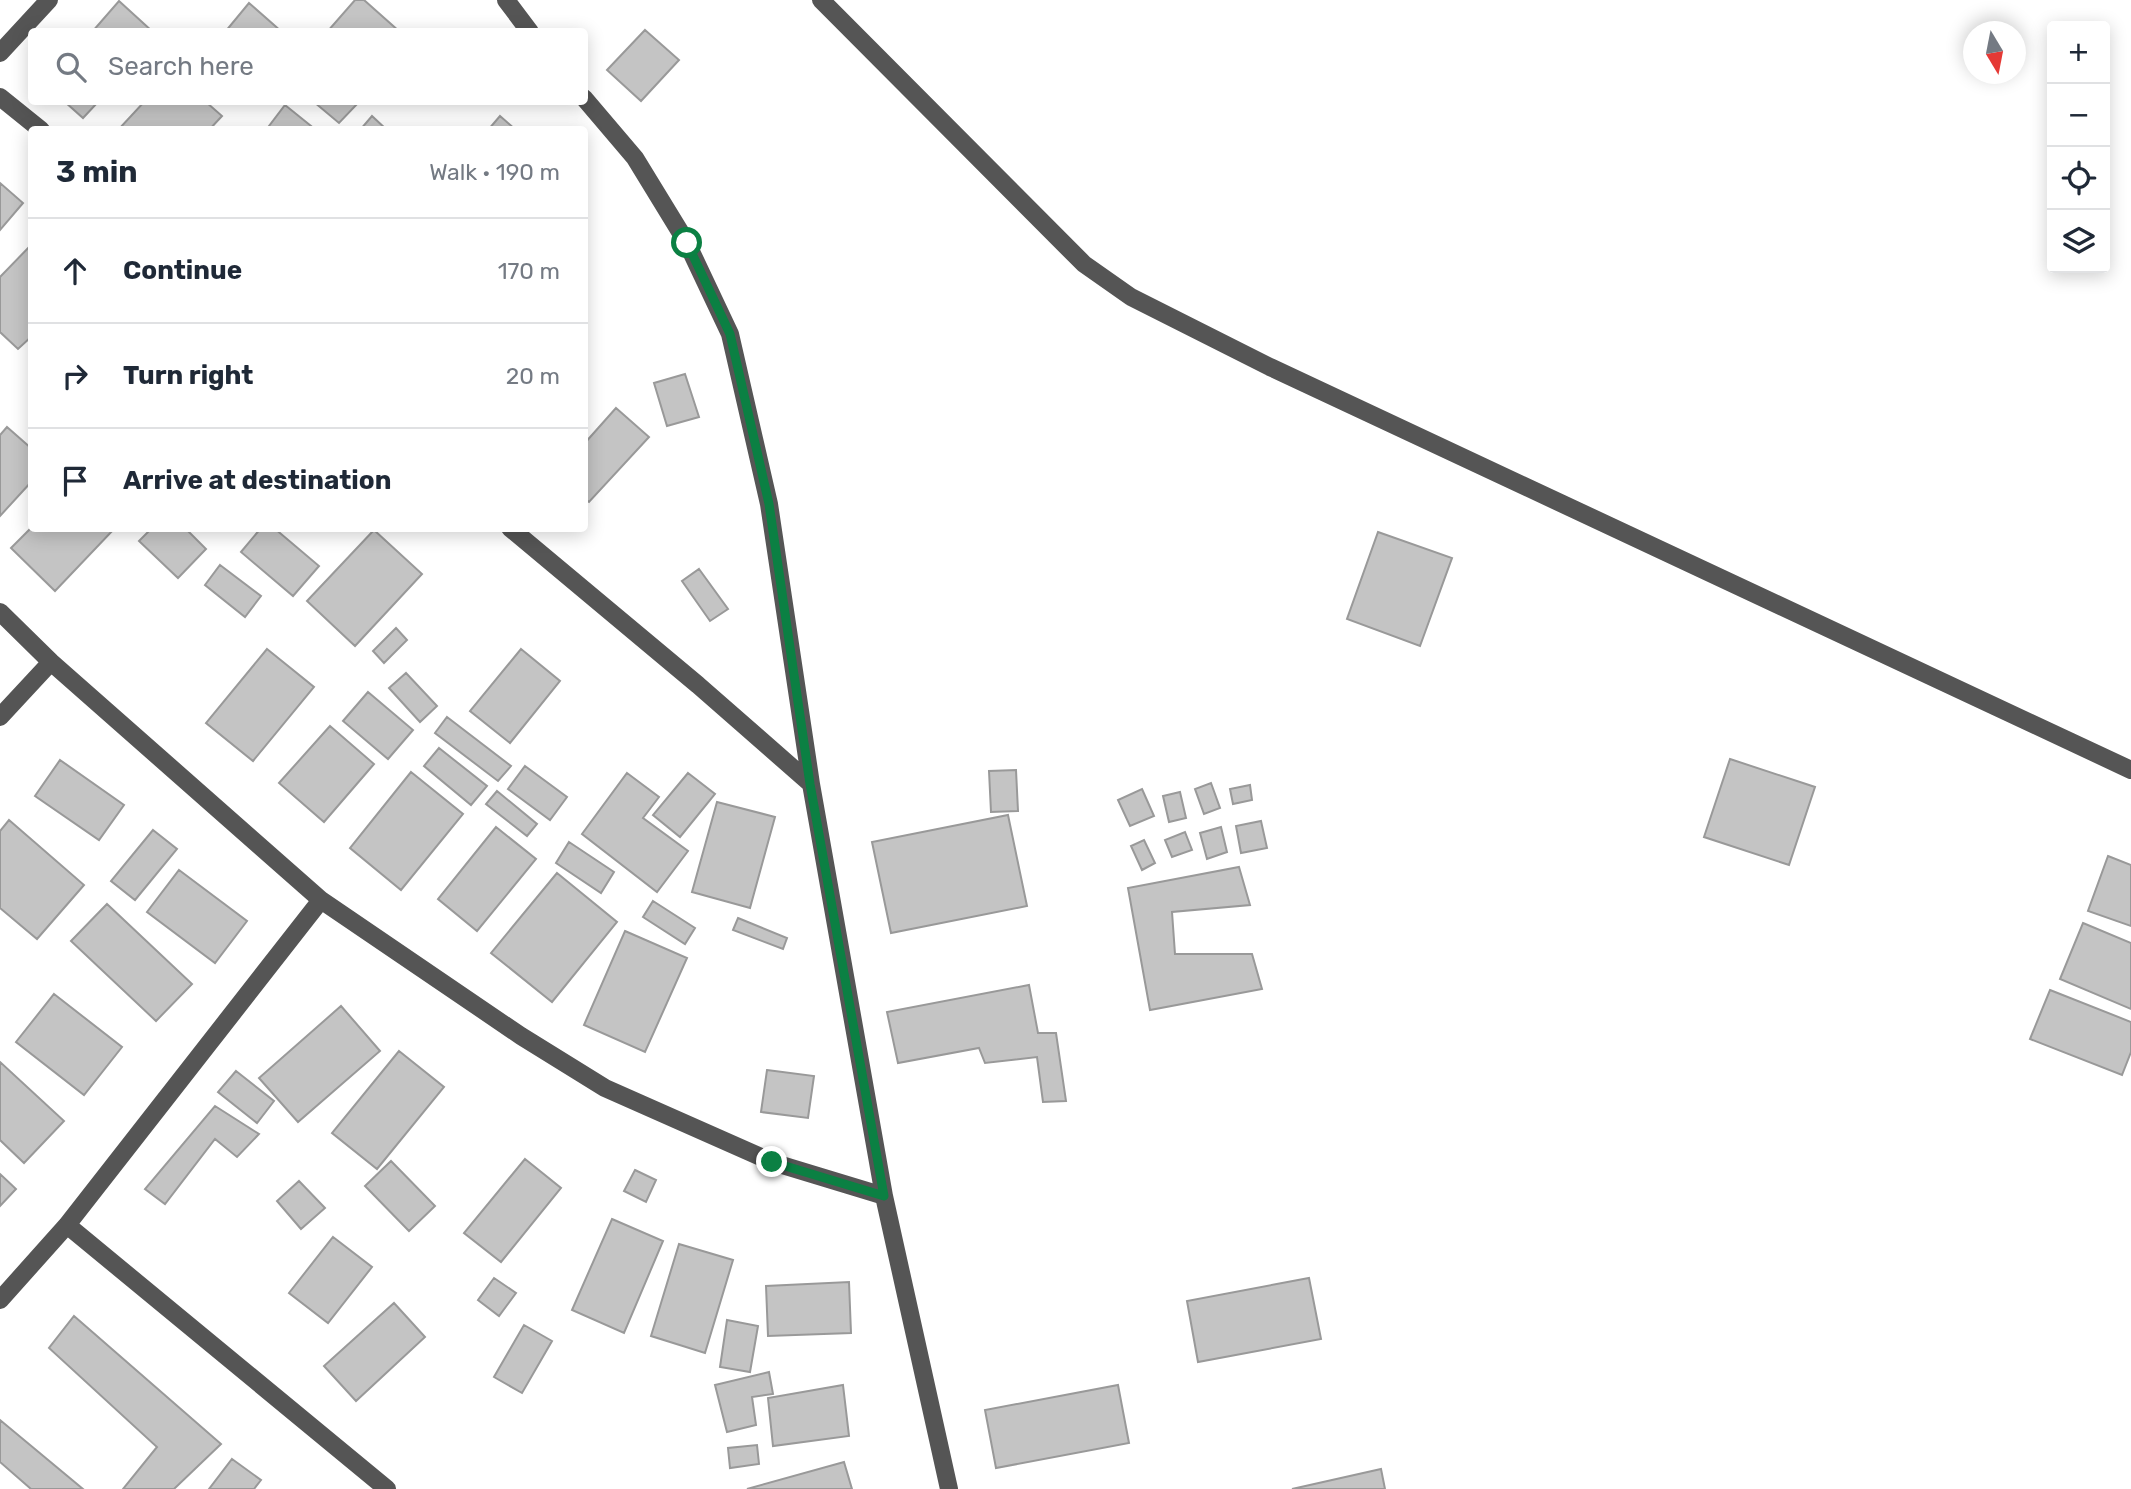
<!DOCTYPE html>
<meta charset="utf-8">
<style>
:root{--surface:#fff;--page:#f2f2f3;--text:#1f2937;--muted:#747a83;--line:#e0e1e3}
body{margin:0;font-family:Rubik,sans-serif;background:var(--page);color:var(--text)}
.controls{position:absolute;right:21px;top:21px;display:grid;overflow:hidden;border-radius:7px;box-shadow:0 4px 18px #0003}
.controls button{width:63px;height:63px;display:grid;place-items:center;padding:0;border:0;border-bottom:2px solid var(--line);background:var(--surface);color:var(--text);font:35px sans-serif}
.compass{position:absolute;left:1963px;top:21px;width:63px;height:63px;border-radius:50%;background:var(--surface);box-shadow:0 4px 18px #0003;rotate:170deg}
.stop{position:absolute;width:21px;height:21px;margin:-16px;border:5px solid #0b8043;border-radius:50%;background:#fff}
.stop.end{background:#0b8043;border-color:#fff;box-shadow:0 2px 7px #0008}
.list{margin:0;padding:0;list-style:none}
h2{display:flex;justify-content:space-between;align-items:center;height:91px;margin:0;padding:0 28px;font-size:30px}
h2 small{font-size:23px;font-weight:400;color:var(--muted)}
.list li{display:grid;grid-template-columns:46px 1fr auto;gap:21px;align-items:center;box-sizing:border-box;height:105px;padding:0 28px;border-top:2px solid var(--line)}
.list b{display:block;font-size:26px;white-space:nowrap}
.list em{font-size:23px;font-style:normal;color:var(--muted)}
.icon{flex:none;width:38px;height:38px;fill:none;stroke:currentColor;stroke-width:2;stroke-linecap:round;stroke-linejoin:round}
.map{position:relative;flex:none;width:2131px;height:1489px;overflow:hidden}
.search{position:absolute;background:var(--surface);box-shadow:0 4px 18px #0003;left:28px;top:28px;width:560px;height:77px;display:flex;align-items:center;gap:18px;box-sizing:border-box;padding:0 24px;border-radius:7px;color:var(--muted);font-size:26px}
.panel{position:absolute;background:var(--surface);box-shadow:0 4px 18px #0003;left:28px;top:126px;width:560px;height:406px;border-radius:7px}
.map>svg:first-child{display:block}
</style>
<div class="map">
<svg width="2131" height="1489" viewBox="0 0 2131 1489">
<rect width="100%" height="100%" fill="#fff"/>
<path fill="#c4c4c4" stroke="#999" stroke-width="2" d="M 355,0 L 364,0 L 400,32 L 327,32 Z
M 119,1 L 153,32 L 92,32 Z
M 249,3 L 282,32 L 225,32 Z
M 645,30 L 679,60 L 641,101 L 607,70 Z
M 65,102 L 98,102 L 83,118 Z
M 144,102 L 206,102 L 222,116 L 209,130 L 118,130 Z
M 314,102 L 359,102 L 339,123 Z
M 285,105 L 316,130 L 266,130 Z
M 372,116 L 387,130 L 360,130 Z
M 500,116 L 516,130 L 488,130 Z
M 0,183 L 23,203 L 0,230 Z
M 32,244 L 32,336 L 18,349 L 0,332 L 0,277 Z
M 685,374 L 699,417 L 667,426 L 654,383 Z
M 616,408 L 649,437 L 589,502 L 584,498 L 584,444 Z
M 7,427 L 32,449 L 32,481 L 0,516 L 0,435 Z
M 32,527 L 32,528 L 115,528 L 55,591 L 11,548 Z
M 152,528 L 185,528 L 206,549 L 178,578 L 139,541 Z
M 261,528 L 274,528 L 319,566 L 293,596 L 241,552 Z
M 374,530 L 422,574 L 355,646 L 307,601 Z
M 1378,532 L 1452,558 L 1420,646 L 1347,619 Z
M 220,565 L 261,596 L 245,617 L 205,585 Z
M 699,569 L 728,609 L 710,621 L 682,581 Z
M 396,628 L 407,640 L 384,663 L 373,651 Z
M 267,649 L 314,687 L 253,761 L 206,723 Z
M 521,649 L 560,681 L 510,743 L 470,711 Z
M 406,673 L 437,706 L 420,722 L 389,688 Z
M 368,692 L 413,730 L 388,759 L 343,721 Z
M 447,717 L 511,766 L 498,781 L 435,733 Z
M 330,726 L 374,764 L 324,822 L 279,783 Z
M 439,748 L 487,786 L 471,805 L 424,766 Z
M 1730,759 L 1815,787 L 1789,865 L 1704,837 Z
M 60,760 L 124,805 L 99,840 L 35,796 Z
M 525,766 L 567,797 L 550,820 L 508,789 Z
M 1016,770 L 1018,811 L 991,812 L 989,771 Z
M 411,772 L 463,814 L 401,890 L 350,848 Z
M 627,773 L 659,797 L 643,818 L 688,851 L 657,892 L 582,834 Z
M 688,773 L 715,794 L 680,837 L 653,815 Z
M 1211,783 L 1220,808 L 1204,814 L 1195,789 Z
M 1250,785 L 1252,800 L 1233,804 L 1230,789 Z
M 1142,789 L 1154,816 L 1130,826 L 1118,800 Z
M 497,791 L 537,824 L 527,836 L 486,804 Z
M 1180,792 L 1186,818 L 1169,822 L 1163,796 Z
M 717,802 L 775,817 L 750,908 L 692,892 Z
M 1008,815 L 1027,906 L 891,933 L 872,842 Z
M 9,820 L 84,885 L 37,939 L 0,908 L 0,831 Z
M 1261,821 L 1267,848 L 1241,853 L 1236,826 Z
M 496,827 L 536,859 L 477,931 L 438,899 Z
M 1221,827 L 1227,852 L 1207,859 L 1200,833 Z
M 153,830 L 177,849 L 135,900 L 111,881 Z
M 1185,832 L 1192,850 L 1172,857 L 1165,840 Z
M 1144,840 L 1155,863 L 1142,870 L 1131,846 Z
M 569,842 L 614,872 L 601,893 L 556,863 Z
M 2108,856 L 2131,865 L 2131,926 L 2088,911 Z
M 1239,867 L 1250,905 L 1172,912 L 1175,954 L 1252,954 L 1262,989 L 1150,1010 L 1128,888 Z
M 179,870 L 247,921 L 215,963 L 147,912 Z
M 557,873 L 617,922 L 552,1002 L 491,953 Z
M 653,901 L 695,928 L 685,944 L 643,917 Z
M 107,904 L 192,984 L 156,1021 L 71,941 Z
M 738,918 L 787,938 L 783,949 L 733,930 Z
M 2083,923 L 2131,943 L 2131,1009 L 2060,979 Z
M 625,931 L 687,958 L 645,1052 L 584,1025 Z
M 1029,985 L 1038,1033 L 1056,1033 L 1066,1101 L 1043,1102 L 1037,1057 L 985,1063 L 979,1048 L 898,1063 L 887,1012 Z
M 2050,990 L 2131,1022 L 2131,1052 L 2122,1075 L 2030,1039 Z
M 54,994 L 122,1047 L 84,1095 L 16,1042 Z
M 341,1006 L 380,1051 L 298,1122 L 259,1078 Z
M 399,1051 L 444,1087 L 377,1169 L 332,1133 Z
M 0,1062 L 64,1121 L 24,1163 L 0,1140 Z
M 767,1070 L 814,1076 L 808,1118 L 761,1112 Z
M 236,1071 L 274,1101 L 257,1123 L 218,1092 Z
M 215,1106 L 259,1134 L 237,1157 L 215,1139 L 165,1204 L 145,1189 Z
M 525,1159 L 561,1188 L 501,1262 L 464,1233 Z
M 391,1161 L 435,1206 L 409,1231 L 365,1186 Z
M 635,1170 L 656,1180 L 646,1202 L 624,1191 Z
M 0,1174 L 16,1189 L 0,1206 Z
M 299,1181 L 325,1208 L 301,1229 L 277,1201 Z
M 612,1219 L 663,1241 L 624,1333 L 572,1310 Z
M 333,1237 L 372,1267 L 328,1323 L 289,1293 Z
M 679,1244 L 733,1260 L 705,1353 L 651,1336 Z
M 494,1278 L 516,1293 L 499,1316 L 478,1300 Z
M 1309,1278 L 1321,1339 L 1198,1362 L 1187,1301 Z
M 849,1282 L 851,1333 L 768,1336 L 766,1286 Z
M 394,1303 L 425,1337 L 356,1401 L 324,1366 Z
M 74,1316 L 221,1444 L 174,1489 L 123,1489 L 157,1447 L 49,1348 Z
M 727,1320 L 758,1326 L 750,1372 L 720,1367 Z
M 524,1325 L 552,1341 L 522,1393 L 494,1377 Z
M 769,1372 L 773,1394 L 752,1397 L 756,1425 L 727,1432 L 715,1385 Z
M 843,1385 L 849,1436 L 773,1446 L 768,1398 Z
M 1118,1385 L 1129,1443 L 996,1468 L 985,1410 Z
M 0,1420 L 83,1489 L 31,1489 L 0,1462 Z
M 757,1445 L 759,1464 L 730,1468 L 728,1448 Z
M 232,1459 L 261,1480 L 254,1489 L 209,1489 Z
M 844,1462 L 852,1489 L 747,1489 Z
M 1381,1469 L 1385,1489 L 1292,1489 Z"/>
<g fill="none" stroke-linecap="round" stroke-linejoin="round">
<path stroke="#555" stroke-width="18" d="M 506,0 L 530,32
M 821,0 L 1084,264 L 1131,297 L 1270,367 L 2131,770
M 0,53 L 49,0
M 0,97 L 41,130
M 584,98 L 635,158 L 687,243 L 730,334 L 769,504 L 811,784
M 510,528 L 698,685 L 811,784 L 884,1196
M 0,612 L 51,662 L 321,900 L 521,1036 L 605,1088 L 772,1162 L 884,1196 L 949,1489
M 0,717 L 51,662
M 67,1225 L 387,1489
M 0,1300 L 67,1225 L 321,900"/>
</g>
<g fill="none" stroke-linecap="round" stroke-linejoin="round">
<path stroke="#0b8043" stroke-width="9" d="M 687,243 L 730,334 L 769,504 L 810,784 L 884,1196 L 772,1162"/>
</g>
</svg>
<div class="controls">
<button>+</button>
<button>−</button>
<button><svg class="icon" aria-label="locate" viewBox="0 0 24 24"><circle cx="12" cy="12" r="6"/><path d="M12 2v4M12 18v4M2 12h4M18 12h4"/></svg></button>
<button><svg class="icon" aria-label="layers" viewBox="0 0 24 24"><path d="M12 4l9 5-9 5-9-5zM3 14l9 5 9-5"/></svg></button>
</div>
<svg class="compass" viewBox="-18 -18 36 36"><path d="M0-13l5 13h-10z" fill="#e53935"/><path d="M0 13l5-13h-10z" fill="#747a83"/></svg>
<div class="stop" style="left:687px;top:243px"></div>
<div class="stop end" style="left:772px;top:1162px"></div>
<div class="search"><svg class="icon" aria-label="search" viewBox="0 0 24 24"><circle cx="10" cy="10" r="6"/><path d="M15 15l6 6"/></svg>Search here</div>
<section class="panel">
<h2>3 min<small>Walk · 190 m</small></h2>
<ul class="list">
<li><svg class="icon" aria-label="ahead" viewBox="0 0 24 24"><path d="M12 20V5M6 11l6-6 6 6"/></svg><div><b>Continue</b></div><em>170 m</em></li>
<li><svg class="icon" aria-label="right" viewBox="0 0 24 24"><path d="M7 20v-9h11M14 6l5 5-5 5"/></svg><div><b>Turn right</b></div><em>20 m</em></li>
<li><svg class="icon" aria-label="arrive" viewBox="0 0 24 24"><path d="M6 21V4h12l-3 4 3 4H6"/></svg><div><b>Arrive at destination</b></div></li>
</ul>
</section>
</div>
